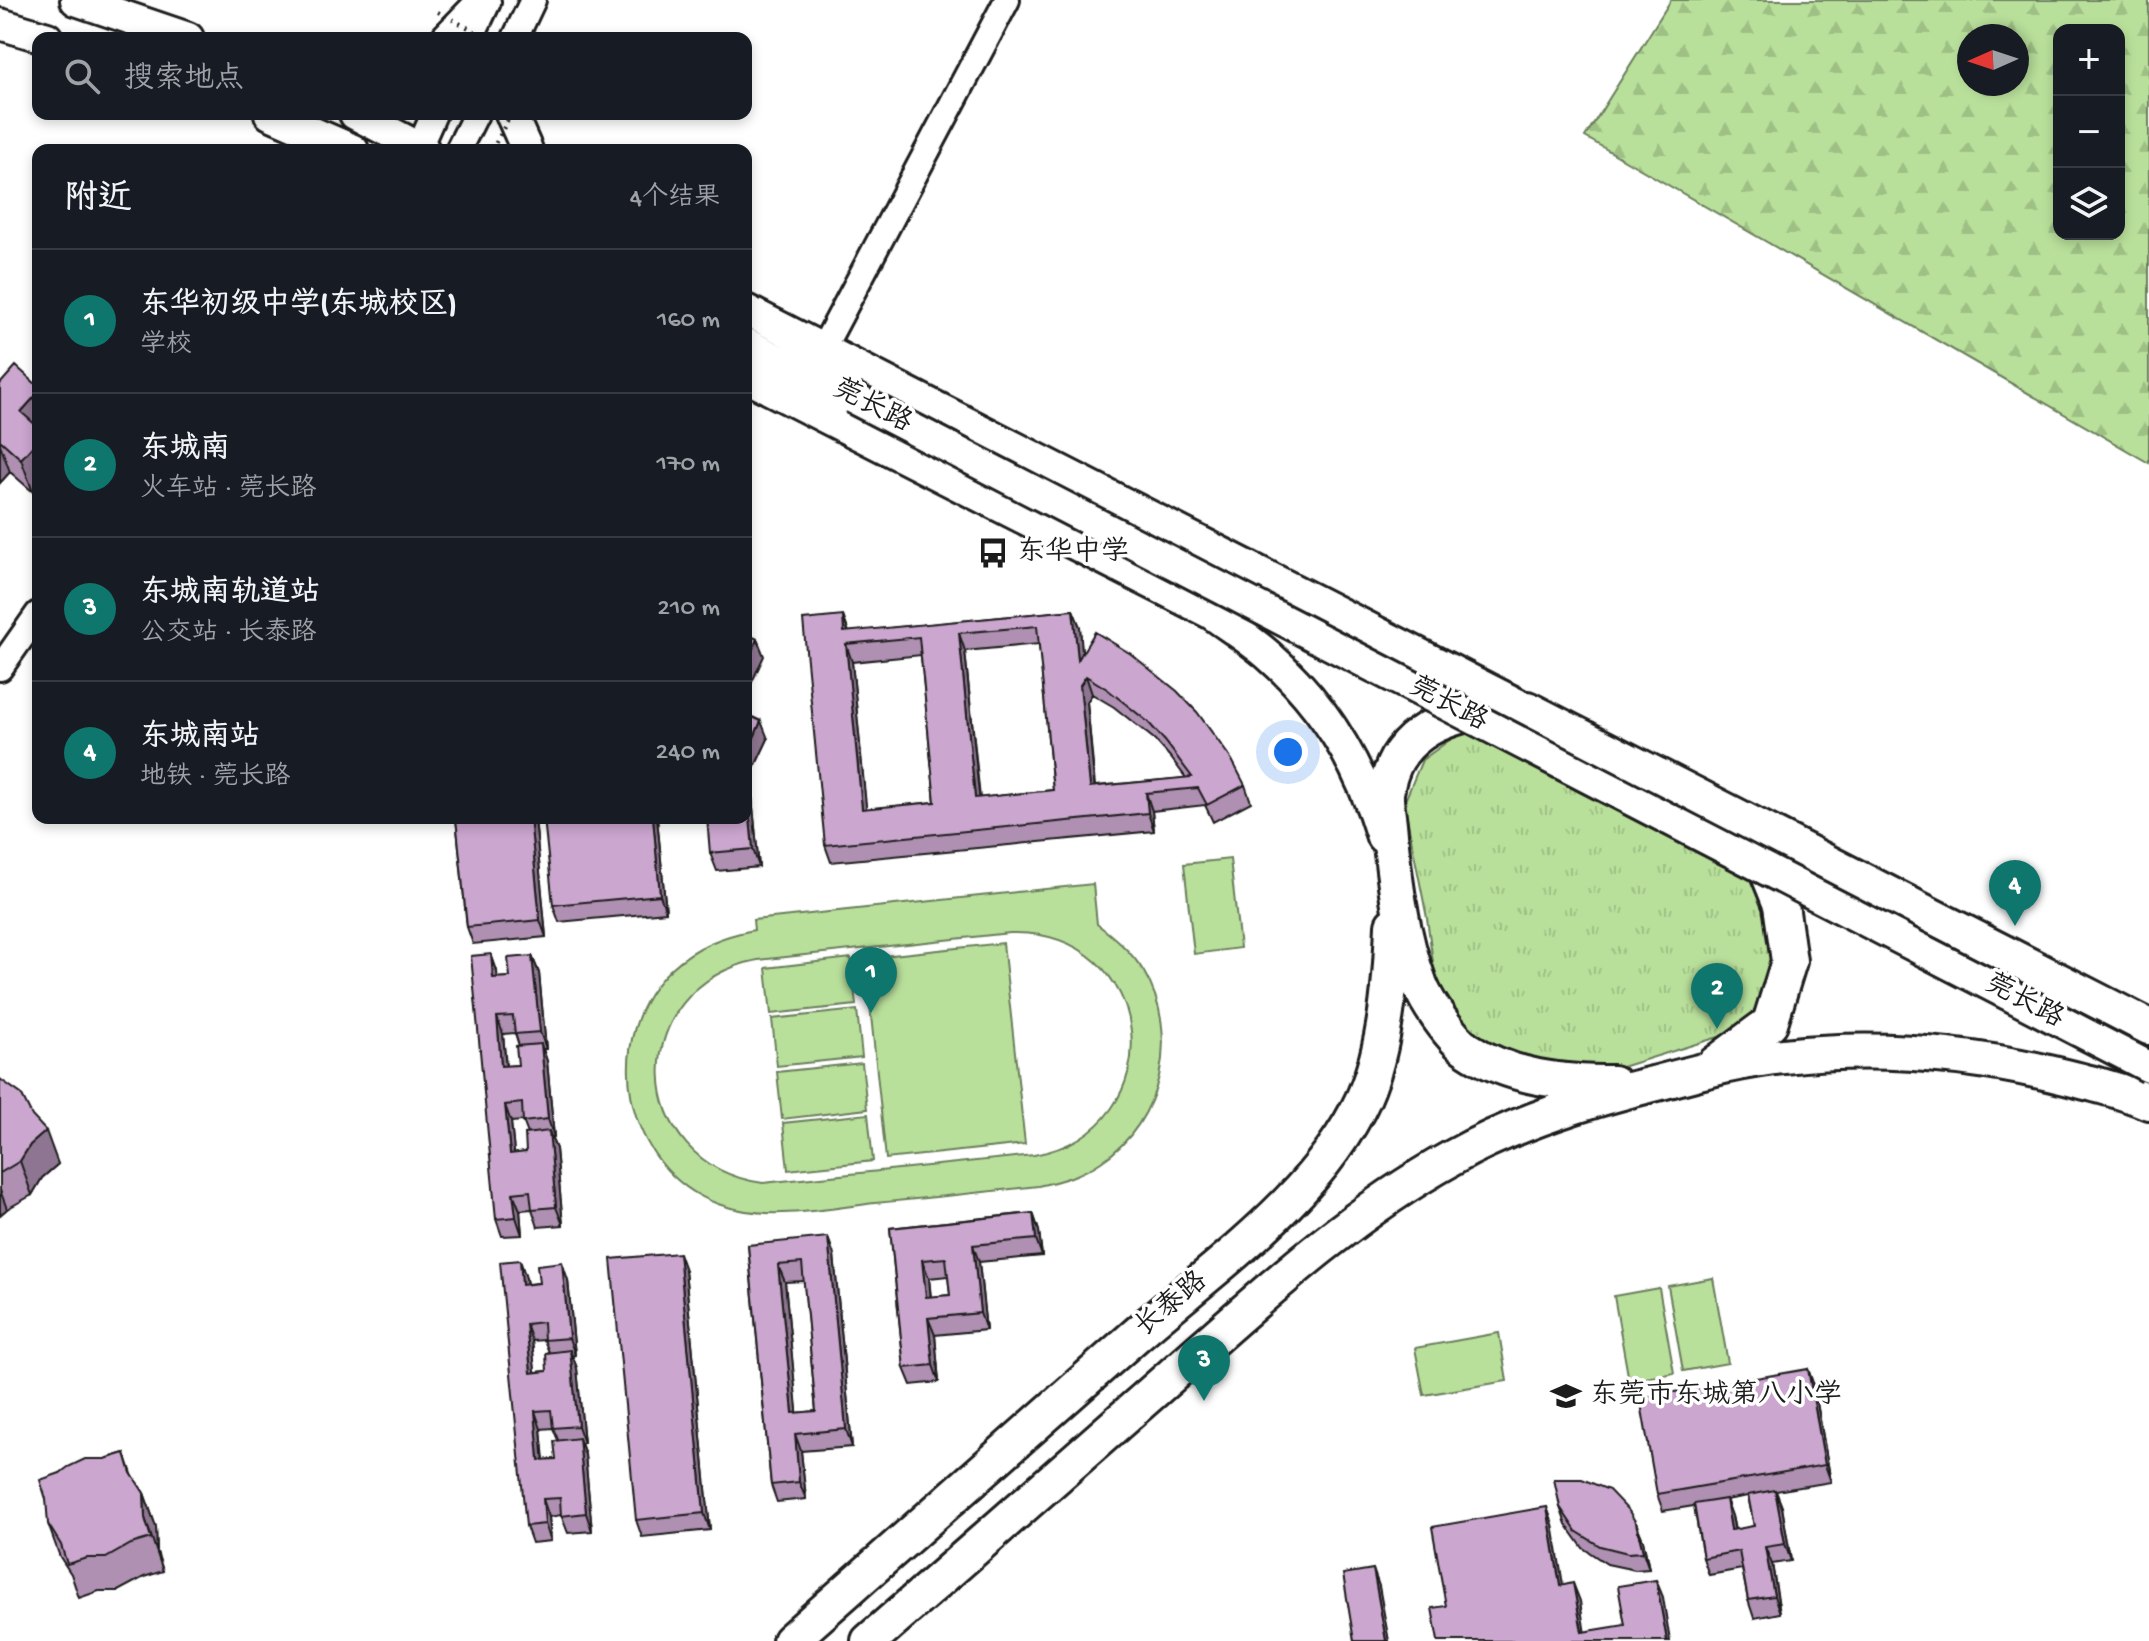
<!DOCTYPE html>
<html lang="zh">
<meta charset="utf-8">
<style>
:root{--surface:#171b24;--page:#242831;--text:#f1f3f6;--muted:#9ea1a6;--line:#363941;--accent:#0f766e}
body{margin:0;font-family:"Gochi Hand","LXGW WenKai TC",sans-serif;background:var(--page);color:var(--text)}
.controls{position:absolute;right:24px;top:24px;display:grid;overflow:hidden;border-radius:16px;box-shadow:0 4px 12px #0003}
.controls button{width:72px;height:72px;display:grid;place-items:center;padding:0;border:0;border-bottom:2px solid var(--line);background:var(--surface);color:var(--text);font:40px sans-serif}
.compass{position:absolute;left:1957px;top:24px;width:72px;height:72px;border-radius:50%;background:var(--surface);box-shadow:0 4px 12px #0003;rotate:267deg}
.you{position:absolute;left:1288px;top:752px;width:28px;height:28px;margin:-20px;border:6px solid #fff;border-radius:50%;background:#1a73e8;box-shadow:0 0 0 12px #1a73e833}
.badge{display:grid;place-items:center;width:52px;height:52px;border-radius:50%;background:var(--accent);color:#fff;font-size:26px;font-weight:700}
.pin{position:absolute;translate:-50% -66px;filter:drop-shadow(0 2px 4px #0008)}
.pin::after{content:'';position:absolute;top:42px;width:28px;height:24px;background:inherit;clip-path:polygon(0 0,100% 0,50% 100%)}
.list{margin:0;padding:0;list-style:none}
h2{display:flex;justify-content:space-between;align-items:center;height:104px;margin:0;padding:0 32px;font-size:34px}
h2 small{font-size:26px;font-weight:400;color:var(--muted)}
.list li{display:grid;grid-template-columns:52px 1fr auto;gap:24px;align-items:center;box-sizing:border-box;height:144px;padding:0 32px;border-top:2px solid var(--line)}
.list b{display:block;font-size:30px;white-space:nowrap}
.list p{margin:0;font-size:26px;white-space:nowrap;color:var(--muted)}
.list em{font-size:26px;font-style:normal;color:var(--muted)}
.icon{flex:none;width:44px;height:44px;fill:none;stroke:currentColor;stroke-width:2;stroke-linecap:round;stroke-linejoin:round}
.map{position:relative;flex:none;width:2149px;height:1641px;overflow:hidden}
.search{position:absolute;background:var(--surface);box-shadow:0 4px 12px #0003;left:32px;top:32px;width:720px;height:88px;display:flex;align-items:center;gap:20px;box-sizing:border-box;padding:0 28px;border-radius:16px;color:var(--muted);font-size:30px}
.panel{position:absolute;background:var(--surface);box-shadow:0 4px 12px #0003;left:32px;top:144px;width:720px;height:680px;border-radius:16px}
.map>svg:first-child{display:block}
</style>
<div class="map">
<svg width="2149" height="1641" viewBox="0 0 2149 1641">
<defs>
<pattern id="grass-tufts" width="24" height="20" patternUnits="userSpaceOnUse" patternTransform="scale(2)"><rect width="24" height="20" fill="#b9e09b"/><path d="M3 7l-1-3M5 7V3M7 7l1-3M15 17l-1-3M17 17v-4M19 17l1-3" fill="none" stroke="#9ec085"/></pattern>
<pattern id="forest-firs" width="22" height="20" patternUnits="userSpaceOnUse" patternTransform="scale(2)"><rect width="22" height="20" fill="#b9e09b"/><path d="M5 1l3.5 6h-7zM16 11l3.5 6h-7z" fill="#9ec085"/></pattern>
</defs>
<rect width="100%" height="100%" fill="#fff"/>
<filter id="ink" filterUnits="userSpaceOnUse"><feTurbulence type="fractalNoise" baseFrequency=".0125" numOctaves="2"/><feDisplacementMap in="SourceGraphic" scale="16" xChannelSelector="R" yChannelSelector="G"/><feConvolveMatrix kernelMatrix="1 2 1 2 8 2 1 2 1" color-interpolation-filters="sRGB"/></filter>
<g filter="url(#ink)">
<path fill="url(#grass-tufts)" stroke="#6a7e5c" stroke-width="2" d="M 1497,719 L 1542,729 L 1713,811 L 1744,842 L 1774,942 L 1770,990 L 1754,1026 L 1625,1066 L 1572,1074 L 1508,1060 L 1461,1019 L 1436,985 L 1427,918 L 1404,803 L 1422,760 L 1451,739 Z"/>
<path fill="url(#forest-firs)" stroke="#6a7e5c" stroke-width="2" fill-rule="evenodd" d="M 1671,0 L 2149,0 L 2149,463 L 1585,137 ZM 2059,30 L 2119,30 L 2119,234 L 2059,234 ZM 1969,36 L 2017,36 L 2017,84 L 1969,84 Z"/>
<path fill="#b9e09b" stroke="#6a7e5c" stroke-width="2" fill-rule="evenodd" d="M 1230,859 L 1240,948 L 1194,954 L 1184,864 Z
M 1093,884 L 1097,924 C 1115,938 1132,952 1144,972 C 1181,1034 1162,1122 1101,1162 C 1082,1175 1061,1181 1038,1186 C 984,1192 929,1198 875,1203 C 824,1209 768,1222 718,1204 C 623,1169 598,1036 672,968 C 696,946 723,936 754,930 L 753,920 ZM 1010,933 C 1157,928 1178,1128 1034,1155 L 763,1183 C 628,1164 624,986 758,960 Z
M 1003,943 L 1025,1144 L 886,1159 L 865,958 Z
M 851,958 L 856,1005 L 771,1014 L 766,968 Z
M 857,1010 L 862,1057 L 777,1066 L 772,1019 Z
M 862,1063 L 867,1109 L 782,1119 L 777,1072 Z
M 868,1114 L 873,1161 L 788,1170 L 783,1123 Z
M 1713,1278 L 1728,1363 L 1683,1371 L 1668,1286 Z
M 1659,1288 L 1674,1373 L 1629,1381 L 1614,1296 Z
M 1499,1333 L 1507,1381 L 1424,1395 L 1415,1348 Z"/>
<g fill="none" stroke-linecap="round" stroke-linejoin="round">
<g stroke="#1c1c1c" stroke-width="30">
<path id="minor" d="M 471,38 L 488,2
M 515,38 L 533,0
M 418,150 L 434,114
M 458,150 L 476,114
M 823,348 L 1007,0
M 0,668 L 38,614"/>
</g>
<g stroke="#1c1c1c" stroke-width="36">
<path id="major" d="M 76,0 L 188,38
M 0,24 L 47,38
M 447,38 L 484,0
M 270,114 L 353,150
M 355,114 L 424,150
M 511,114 L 527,150
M 746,310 L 1527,709
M 746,344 L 853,398
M 746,377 L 1212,614 C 1230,627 1251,640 1268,655 C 1323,703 1361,766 1382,837"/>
</g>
<g stroke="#1c1c1c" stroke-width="40">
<path id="highway" d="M 1715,1064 L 1770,1023 L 1789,961 L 1781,905 L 1758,848
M 1613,1083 C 1563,1083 1510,1078 1467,1049 C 1451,1038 1427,1003 1420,985 C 1401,935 1394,877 1389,824 C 1388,813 1384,798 1387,788 C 1388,779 1393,766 1397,759 C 1424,715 1481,709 1527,709 L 2149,1027
M 790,1641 C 905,1539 1020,1438 1135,1336 C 1214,1267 1319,1196 1364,1097 C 1386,1047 1391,980 1393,925
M 869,1641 C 970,1553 1070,1465 1171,1376 C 1260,1298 1347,1216 1452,1158 C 1514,1123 1584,1101 1653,1084 C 1696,1073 1740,1060 1784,1056 C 1873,1046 1962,1053 2049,1073 C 2082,1081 2118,1089 2149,1102"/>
</g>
<use href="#minor" stroke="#fff" stroke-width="24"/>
<use href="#major" stroke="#fff" stroke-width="30"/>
<use href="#highway" stroke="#fff" stroke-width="34"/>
<g stroke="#1c1c1c" stroke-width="36" stroke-linecap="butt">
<path id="major-bridge" d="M 853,398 L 2149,1067"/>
</g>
<path stroke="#1c1c1c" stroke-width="4" stroke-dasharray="2 6" stroke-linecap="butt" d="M 438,12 L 488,38
M 492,150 L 511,114"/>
<use href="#major-bridge" stroke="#fff" stroke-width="30"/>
</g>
<path fill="#af8fb2" stroke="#1c1c1c" stroke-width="2" fill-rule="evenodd" d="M 0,384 L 33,492 L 10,472 L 0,483 Z
M 1073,610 L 1080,627 L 1082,653 L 1245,785 L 1251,802 L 1213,822 L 1205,805 L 1152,811 L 1154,831 L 831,862 L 825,845 L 843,616 L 849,632 ZM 1039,644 L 1053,790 L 980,798 L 965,651 ZM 921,655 L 935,802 L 866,809 L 852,662 ZM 1092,694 L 1114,707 L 1154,739 L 1171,758 L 1186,778 L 1095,786 L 1087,702 Z
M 746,714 L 768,739 L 750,777 L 759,867 L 717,871 L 710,853 Z
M 456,818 L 535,818 L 546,937 L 473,944 L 467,927 Z
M 657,818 L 666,912 L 559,922 L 553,905 Z
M 491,954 L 497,971 L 497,978 L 510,977 L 532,956 L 539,973 L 546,1049 L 543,1049 L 547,1061 L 554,1137 L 551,1137 L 556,1149 L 563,1225 L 538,1227 L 532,1209 L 520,1210 L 522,1235 L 502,1236 L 496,1219 ZM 515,1033 L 519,1046 L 518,1065 L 506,1066 L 503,1034 ZM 523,1121 L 528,1134 L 526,1152 L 514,1154 L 511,1122 Z
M 0,1079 L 58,1164 L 42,1178 L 32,1195 L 7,1209 L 0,1215 Z
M 1033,1213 L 1039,1231 L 1042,1256 L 979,1262 L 986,1330 L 935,1335 L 939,1382 L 911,1385 L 904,1368 L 890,1228 ZM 948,1276 L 950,1295 L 931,1297 L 929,1278 Z
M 748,1245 L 834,1255 L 852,1447 L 801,1451 L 806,1499 L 777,1502 L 771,1485 ZM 804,1281 L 816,1411 L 797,1413 L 785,1282 Z
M 685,1270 L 710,1530 L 642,1537 L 636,1520 Z
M 526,1278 L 527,1284 L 568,1280 L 575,1355 L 572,1356 L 577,1368 L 584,1443 L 581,1443 L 585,1455 L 592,1531 L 568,1533 L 561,1515 L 549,1517 L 551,1541 L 532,1543 L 526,1526 ZM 544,1340 L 549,1352 L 547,1371 L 535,1372 L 532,1341 ZM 553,1428 L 558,1440 L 556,1459 L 544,1460 L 541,1429 Z
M 1808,1369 L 1814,1386 L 1831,1482 L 1776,1491 L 1782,1507 L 1791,1561 L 1772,1564 L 1780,1613 L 1754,1618 L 1748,1600 L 1742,1569 L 1709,1575 L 1703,1558 L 1694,1506 L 1663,1511 L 1657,1494 ZM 1748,1496 L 1754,1526 L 1735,1530 L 1732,1516 L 1726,1500 Z
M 125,1453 L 133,1477 L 144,1493 L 156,1527 L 157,1552 L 163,1571 L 144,1577 L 118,1591 L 99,1591 L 79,1598 L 71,1574 L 60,1557 L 48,1524 L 105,1459 Z
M 1560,1507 L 1636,1523 L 1643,1540 L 1649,1569 L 1635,1570 L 1607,1564 L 1583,1548 L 1566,1524 Z"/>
<path fill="#8e7491" stroke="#1c1c1c" stroke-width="2" d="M 38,393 L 38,487 L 33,492 L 21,459 L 21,412 Z
M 0,444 L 10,472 L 0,483 Z
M 1073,610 L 1080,627 L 1084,677 L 1078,660 Z
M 843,616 L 849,634 L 844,632 Z
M 959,633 L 965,651 L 981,815 L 975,798 Z
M 757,639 L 764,656 L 746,695 L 746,664 Z
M 846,644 L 852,662 L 868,826 L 862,809 Z
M 1086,676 L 1092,694 L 1087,702 L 1096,804 L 1090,787 L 1080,685 Z
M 761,721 L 768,739 L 750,777 L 759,867 L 753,849 L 746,779 L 746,756 Z
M 1146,793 L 1152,811 L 1154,831 L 1148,813 Z
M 530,818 L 535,818 L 546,937 L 540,920 Z
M 653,818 L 657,818 L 666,912 L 660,895 Z
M 491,954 L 497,971 L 499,996 L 493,978 Z
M 532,956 L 539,973 L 546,1049 L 540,1032 Z
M 497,1017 L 503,1034 L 507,1083 L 501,1066 Z
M 541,1044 L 547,1061 L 554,1137 L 548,1119 Z
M 505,1105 L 511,1122 L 516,1171 L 510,1154 Z
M 46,1131 L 58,1164 L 42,1178 L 32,1195 L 20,1161 L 30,1145 Z
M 549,1131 L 556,1149 L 563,1225 L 556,1207 Z
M 0,1190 L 7,1209 L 0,1215 Z
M 513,1193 L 520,1210 L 522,1235 L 516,1217 Z
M 1033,1213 L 1039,1231 L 1042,1256 L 1036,1239 Z
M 828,1237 L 834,1255 L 852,1447 L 846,1429 Z
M 973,1245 L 979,1262 L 986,1330 L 980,1313 Z
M 679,1253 L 685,1270 L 710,1530 L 704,1513 Z
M 520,1260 L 526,1278 L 528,1302 L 522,1285 Z
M 922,1260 L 929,1278 L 932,1314 L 926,1297 Z
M 562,1262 L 568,1280 L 575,1355 L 569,1338 Z
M 778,1265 L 785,1282 L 799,1430 L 793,1413 Z
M 928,1318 L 935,1335 L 939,1382 L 933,1365 Z
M 526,1324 L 532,1341 L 537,1390 L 531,1373 Z
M 570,1350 L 577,1368 L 584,1443 L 578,1426 Z
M 1808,1369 L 1814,1386 L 1831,1482 L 1825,1465 Z
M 535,1411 L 541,1429 L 545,1477 L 539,1460 Z
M 795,1434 L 801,1451 L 806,1499 L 799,1482 Z
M 579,1438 L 585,1455 L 592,1531 L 586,1513 Z
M 1775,1490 L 1782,1507 L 1791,1561 L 1785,1544 Z
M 144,1493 L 156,1527 L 157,1552 L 163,1571 L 145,1518 Z
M 543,1499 L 549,1517 L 551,1541 L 545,1524 Z
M 1726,1499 L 1732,1516 L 1738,1548 L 1731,1530 Z
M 1547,1507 L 1553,1524 L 1566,1603 L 1560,1586 Z
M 1636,1523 L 1643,1540 L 1649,1569 L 1643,1552 Z
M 1765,1547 L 1772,1564 L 1780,1613 L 1774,1596 Z
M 1373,1569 L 1379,1586 L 1389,1641 L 1386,1641 Z
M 1656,1580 L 1663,1597 L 1670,1641 L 1667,1641 Z
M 1573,1583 L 1580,1601 L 1586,1641 L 1582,1632 Z"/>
<path fill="#cba6cf" stroke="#1c1c1c" stroke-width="2" fill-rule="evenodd" d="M 16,366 L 38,386 L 38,393 L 21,412 L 38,427 L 38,440 L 21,459 L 0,440 L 0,384 Z
M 1073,610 L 1078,660 L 1095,632 L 1131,654 L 1177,691 L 1197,712 L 1232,760 L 1245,785 L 1207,805 L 1198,788 L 1146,793 L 1148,813 L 825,845 L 803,620 L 843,616 L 844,632 ZM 1037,626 L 1053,790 L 975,798 L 959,633 ZM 919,637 L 935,802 L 862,809 L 846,644 ZM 1086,676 L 1107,689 L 1148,722 L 1165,741 L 1192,777 L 1090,787 L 1080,685 Z
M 746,633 L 757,639 L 746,664 Z
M 746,714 L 761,721 L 746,756 Z
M 746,779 L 753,849 L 710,853 L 707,818 L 746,818 Z
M 456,818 L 530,818 L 540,920 L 467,927 Z
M 544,818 L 653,818 L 660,895 L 553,905 Z
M 491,954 L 493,978 L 510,977 L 508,958 L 532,956 L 540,1032 L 515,1034 L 513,1016 L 497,1017 L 501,1066 L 518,1065 L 516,1046 L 541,1044 L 548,1119 L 523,1122 L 522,1103 L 505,1105 L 510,1154 L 526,1152 L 525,1134 L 549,1131 L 556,1207 L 532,1209 L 530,1191 L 513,1193 L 516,1217 L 496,1219 L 471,956 Z
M 0,1079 L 21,1094 L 32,1116 L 46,1131 L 30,1145 L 20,1161 L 0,1173 Z
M 1033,1213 L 1036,1239 L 973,1245 L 980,1313 L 928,1318 L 933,1365 L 904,1368 L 890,1228 ZM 946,1258 L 950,1295 L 926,1297 L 922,1260 Z
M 828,1237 L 846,1429 L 795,1434 L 799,1482 L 771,1485 L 748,1245 ZM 802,1263 L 816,1411 L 793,1413 L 778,1265 Z
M 679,1253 L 704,1513 L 636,1520 L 611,1259 Z
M 520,1260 L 522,1285 L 539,1283 L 537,1265 L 562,1262 L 569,1338 L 544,1340 L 543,1322 L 526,1324 L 531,1373 L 547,1371 L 546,1353 L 570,1350 L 578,1426 L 553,1428 L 551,1410 L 535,1411 L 539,1460 L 556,1459 L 554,1441 L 579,1438 L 586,1513 L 561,1516 L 560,1498 L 543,1499 L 545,1524 L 526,1526 L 500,1262 Z
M 1808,1369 L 1825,1465 L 1657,1494 L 1640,1398 Z
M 125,1453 L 131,1473 L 144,1493 L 145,1518 L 151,1538 L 131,1544 L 106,1558 L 87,1558 L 67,1564 L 61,1545 L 48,1524 L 46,1499 L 40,1480 L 60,1473 L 68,1467 L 85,1459 L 105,1459 Z
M 1554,1479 L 1582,1479 L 1609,1490 L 1629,1511 L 1636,1523 L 1643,1552 L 1628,1553 L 1600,1546 L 1576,1531 L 1560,1507 Z
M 1775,1490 L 1785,1544 L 1765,1547 L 1774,1596 L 1748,1600 L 1739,1551 L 1703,1558 L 1694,1504 L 1726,1499 L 1731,1530 L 1754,1526 L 1748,1495 Z
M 1547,1507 L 1560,1586 L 1573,1583 L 1582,1632 L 1625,1625 L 1618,1586 L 1656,1580 L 1667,1641 L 1438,1641 L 1432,1608 L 1446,1606 L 1432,1527 Z
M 1373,1569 L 1386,1641 L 1354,1641 L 1343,1574 Z"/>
</g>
<defs>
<g id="bus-bare" transform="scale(2.4)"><path d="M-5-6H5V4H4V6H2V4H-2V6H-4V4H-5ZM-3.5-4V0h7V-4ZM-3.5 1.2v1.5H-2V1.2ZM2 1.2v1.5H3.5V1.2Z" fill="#1c1c1c" stroke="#fff" stroke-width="2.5" paint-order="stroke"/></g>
<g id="school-bare" transform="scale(2.4)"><path d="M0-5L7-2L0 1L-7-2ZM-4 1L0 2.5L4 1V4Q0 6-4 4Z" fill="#1c1c1c" stroke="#fff" stroke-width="2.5" paint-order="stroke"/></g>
</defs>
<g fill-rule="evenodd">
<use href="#bus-bare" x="993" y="553"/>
<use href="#school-bare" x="1566" y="1396"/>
</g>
<g text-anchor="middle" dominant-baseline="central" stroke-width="7" stroke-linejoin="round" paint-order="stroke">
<g font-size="28" fill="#1c1c1c" stroke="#fff">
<text transform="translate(872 407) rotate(27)">莞长路</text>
<text transform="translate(1448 705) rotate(28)">莞长路</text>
<text transform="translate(2024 1002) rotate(28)">莞长路</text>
<text transform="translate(1172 1305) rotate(-40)">长泰路</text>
</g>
<g font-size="28" fill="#1c1c1c" stroke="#fff" text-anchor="start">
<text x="1017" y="553">东华中学</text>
<text x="1590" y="1396">东莞市东城第八小学</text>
</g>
</g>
</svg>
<div class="controls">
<button>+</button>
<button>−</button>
<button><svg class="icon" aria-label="layers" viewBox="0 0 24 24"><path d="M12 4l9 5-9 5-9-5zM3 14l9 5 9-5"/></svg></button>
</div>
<svg class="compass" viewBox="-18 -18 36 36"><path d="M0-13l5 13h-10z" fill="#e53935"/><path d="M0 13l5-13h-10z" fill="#9ea1a6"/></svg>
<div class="you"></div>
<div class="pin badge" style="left:871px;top:1013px">1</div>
<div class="pin badge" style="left:1717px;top:1029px">2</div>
<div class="pin badge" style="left:1204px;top:1401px">3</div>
<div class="pin badge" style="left:2015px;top:926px">4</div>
<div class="search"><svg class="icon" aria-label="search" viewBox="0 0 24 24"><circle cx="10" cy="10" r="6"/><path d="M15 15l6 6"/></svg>搜索地点</div>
<section class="panel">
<h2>附近<small>4个结果</small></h2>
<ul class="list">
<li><span class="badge">1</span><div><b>东华初级中学(东城校区)</b><p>学校</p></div><em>160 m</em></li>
<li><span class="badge">2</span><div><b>东城南</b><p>火车站 · 莞长路</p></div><em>170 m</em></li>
<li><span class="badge">3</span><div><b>东城南轨道站</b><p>公交站 · 长泰路</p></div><em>210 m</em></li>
<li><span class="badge">4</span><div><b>东城南站</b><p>地铁 · 莞长路</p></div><em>240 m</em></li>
</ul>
</section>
</div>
